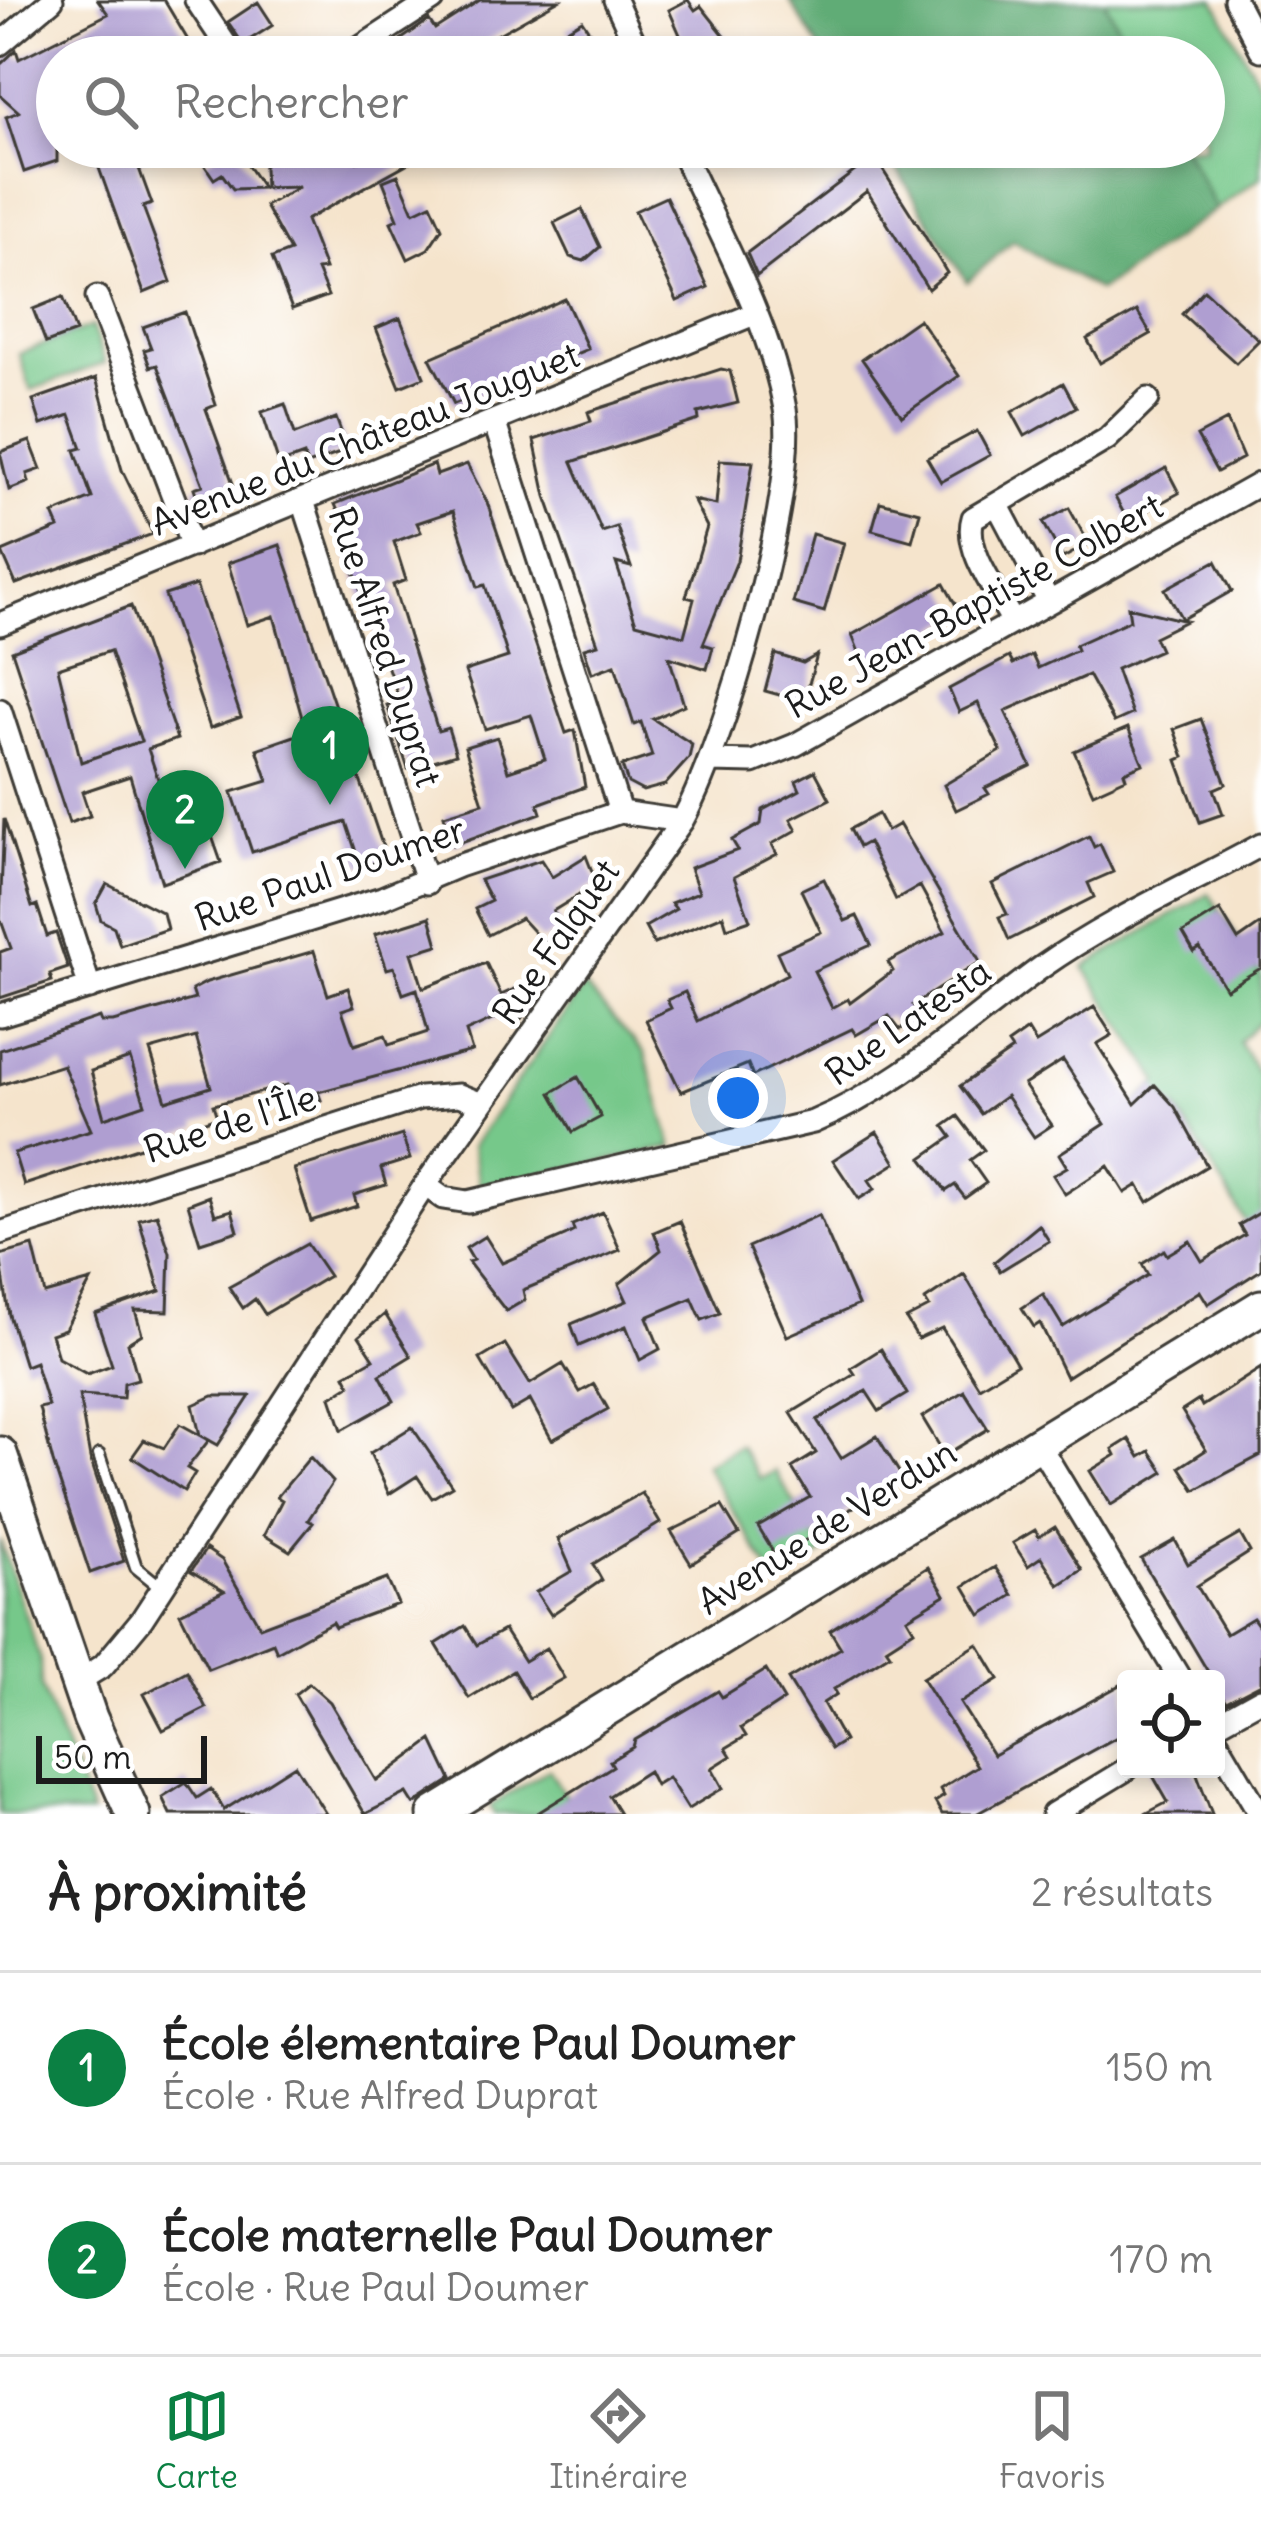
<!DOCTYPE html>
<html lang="fr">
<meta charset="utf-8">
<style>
:root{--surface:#fff;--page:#f6f6f6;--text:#222;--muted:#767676;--line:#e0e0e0;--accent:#0b8043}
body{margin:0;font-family:Delius,sans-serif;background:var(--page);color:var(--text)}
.controls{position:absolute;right:36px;bottom:36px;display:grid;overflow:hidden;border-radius:12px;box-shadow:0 6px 18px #0003}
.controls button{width:108px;height:108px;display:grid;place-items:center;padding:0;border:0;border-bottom:3px solid var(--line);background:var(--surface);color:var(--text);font:60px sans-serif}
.scale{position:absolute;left:36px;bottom:30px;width:171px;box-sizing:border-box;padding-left:12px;border:6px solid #1c1c1c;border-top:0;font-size:33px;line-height:42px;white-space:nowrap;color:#1c1c1c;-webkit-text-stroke:9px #fff;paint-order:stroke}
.you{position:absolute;left:738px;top:1098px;width:42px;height:42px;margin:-30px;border:9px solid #fff;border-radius:50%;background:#1a73e8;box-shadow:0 0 0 18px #1a73e833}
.badge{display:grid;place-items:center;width:78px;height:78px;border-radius:50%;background:var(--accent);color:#fff;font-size:39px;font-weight:700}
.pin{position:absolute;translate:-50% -99px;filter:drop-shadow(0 3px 6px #0008)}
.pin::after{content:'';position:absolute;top:63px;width:42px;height:36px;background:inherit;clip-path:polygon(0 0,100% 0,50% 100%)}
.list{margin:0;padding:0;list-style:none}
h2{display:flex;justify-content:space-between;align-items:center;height:156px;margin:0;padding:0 48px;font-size:51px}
h2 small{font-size:39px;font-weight:400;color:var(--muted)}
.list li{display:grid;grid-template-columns:78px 1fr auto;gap:36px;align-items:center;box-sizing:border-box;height:192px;padding:0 48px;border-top:3px solid var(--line)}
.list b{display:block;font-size:45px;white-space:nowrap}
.list p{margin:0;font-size:39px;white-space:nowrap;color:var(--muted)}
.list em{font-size:39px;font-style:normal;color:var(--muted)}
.icon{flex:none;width:66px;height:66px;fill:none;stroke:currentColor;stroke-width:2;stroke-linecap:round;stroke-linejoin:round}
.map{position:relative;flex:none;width:1261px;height:1814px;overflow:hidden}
.search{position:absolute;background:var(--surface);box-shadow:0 6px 18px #0003;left:36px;right:36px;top:36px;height:132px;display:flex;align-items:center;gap:30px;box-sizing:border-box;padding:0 42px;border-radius:66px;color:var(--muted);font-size:45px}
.sheet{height:540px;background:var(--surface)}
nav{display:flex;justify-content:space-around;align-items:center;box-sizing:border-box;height:168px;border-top:3px solid var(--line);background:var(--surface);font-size:33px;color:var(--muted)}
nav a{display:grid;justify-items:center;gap:6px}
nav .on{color:var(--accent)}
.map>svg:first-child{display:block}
</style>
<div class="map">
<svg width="1261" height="1814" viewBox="0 0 1261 1814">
<rect width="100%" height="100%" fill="#fff"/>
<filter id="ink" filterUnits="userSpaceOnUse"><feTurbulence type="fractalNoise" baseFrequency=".00833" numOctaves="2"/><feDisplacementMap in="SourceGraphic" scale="24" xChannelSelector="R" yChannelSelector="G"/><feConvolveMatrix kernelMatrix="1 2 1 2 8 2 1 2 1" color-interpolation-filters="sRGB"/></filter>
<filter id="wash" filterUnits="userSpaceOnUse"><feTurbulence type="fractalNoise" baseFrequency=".004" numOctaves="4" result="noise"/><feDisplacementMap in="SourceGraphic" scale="48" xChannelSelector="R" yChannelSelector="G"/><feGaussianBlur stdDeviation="2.7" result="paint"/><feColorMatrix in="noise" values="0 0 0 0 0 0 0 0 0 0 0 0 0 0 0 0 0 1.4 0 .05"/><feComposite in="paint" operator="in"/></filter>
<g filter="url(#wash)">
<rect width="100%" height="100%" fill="#f5e4cc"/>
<path fill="#76c88a" stroke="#497253" stroke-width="3" d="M 1104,0 L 1215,0 L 1261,87 L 1261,177 L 1216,209 L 1183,147 L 1204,147 L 1204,57 L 1134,57 Z
M 92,326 L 105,363 L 31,390 L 19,354 Z
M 1209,893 L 1261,974 L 1261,1019 L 1239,1042 L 1261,1079 L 1261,1248 L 1176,1107 L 1161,1122 L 1139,1100 L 1159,1082 L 1084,967 Z
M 584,986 L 645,1053 L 673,1147 L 480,1187 L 472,1146 Z
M 739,1445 L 760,1479 L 775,1471 L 824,1553 L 776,1582 L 705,1465 Z
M 0,1540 L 40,1659 L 41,1687 L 92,1814 L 0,1814 Z
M 549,1769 L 576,1814 L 494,1814 L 490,1806 Z"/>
<path fill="#60ac76" stroke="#3e6449" stroke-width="3" d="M 789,0 L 1104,0 L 1134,57 L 825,57 Z
M 883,147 L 1183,147 L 1216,209 L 1099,291 L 1013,241 L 967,282 Z"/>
<g id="blocks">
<path fill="#af9ed1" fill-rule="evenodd" d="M 98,0 L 164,0 L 198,57 L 57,57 L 57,161 L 24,172 L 6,117 L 19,112 L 0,95 L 0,65 L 16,50 L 19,59 L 108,14 Z
M 480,0 L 559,0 L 458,57 L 376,57 L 429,20 L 435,29 Z
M 688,0 L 695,10 L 701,6 L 735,49 L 723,57 L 687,57 L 675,38 L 680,35 L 669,10 Z
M 258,2 L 273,25 L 243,44 L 228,22 Z
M 582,20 L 606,57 L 541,57 L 574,39 L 567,29 Z
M 123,147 L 164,147 L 137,163 L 152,204 L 143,207 L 171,282 L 144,293 L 95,157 Z
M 227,147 L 235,147 L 263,188 L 233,189 L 222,174 L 214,179 L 203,163 Z
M 263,147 L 348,147 L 357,162 L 385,147 L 403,147 L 410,162 L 306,220 L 325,269 L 317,270 L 328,296 L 292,309 L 272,258 L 290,251 L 265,206 L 299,187 L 265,188 Z
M 839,147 L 868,147 L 920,228 L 947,273 L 928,289 L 867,191 L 757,276 L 747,253 L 855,171 Z
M 398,175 L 414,212 L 431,204 L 442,228 L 428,249 L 408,259 L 391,222 L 398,219 L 383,181 Z
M 666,197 L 708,287 L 677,301 L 635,211 Z
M 582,209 L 600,247 L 584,261 L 570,257 L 554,223 Z
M 1204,290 L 1259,340 L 1236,363 L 1182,314 Z
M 63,297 L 76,332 L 46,343 L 33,309 Z
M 565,299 L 588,349 L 454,404 L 430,358 Z
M 1137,311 L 1151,334 L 1100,363 L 1087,339 Z
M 185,312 L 216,405 L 206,409 L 235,489 L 228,492 L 232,502 L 203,513 L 194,488 L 203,485 L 157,365 L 150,367 L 144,350 L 151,348 L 143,327 Z
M 400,318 L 424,377 L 400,387 L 376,328 Z
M 919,319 L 959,376 L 902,416 L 862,359 Z
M 721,369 L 730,371 L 738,403 L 698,413 L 699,420 L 572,462 L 602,532 L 617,527 L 631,567 L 616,563 L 636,623 L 684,636 L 694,599 L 686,597 L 707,527 L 693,500 L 716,505 L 720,460 L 753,462 L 737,561 L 703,644 L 713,647 L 707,669 L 669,657 L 684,705 L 653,719 L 692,744 L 689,758 L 665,785 L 643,791 L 628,783 L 622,766 L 652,756 L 641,722 L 634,725 L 615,665 L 592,673 L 584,648 L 598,644 L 546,496 L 534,440 L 591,421 L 588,412 Z
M 96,378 L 122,470 L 153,534 L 16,584 L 2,552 L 59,528 L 53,514 L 92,498 L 75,450 L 82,448 L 70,415 L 41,425 L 33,400 Z
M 1063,383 L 1076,407 L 1025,436 L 1012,412 Z
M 285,404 L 295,434 L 336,418 L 348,450 L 307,465 L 304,455 L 279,464 L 262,412 Z
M 1227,420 L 1243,458 L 1217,472 L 1197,436 Z
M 977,431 L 990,455 L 941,482 L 927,458 Z
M 30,441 L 41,469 L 27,474 L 29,482 L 9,490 L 0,452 Z
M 434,464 L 437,475 L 467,464 L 487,502 L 566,733 L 575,730 L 585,787 L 538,804 L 541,813 L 453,845 L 444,815 L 483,803 L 465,747 L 497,737 L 508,771 L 545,759 L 531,715 L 485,729 L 465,671 L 508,657 L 485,585 L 478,587 L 453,511 L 417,523 L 421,532 L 394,542 L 406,580 L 393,585 L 438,731 L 448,728 L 456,754 L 408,769 L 387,705 L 400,702 L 348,555 L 355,552 L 335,504 Z
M 1166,468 L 1179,493 L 1128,521 L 1115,497 Z
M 880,502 L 920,512 L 912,541 L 872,530 Z
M 1069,508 L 1089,544 L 1063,558 L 1043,522 Z
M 812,534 L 844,543 L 824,612 L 793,603 Z
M 280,545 L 387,859 L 361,867 L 346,822 L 252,852 L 232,792 L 268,781 L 257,749 L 306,732 L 274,616 L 247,625 L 228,563 Z
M 1216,561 L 1232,591 L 1182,619 L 1165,589 Z
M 944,584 L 961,614 L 867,672 L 852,635 Z
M 196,585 L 241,717 L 210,728 L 165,595 Z
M 131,606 L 177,739 L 148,749 L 169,812 L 200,802 L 221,862 L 162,883 L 130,776 L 82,792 L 90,816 L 69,823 L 12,651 ZM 110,651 L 141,741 L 81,762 L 58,668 Z
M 1128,607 L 1186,621 L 1154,637 L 1160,650 L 1116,669 L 1132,714 L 1114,722 L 1088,675 L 1005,711 L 1031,766 L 985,788 L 989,794 L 956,810 L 944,785 L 1001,751 L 978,703 L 959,712 L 949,689 L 1009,657 L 1013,664 L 1032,655 L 1038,668 L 1077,650 L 1075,645 L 1130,620 Z
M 775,654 L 803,663 L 817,655 L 804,702 L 765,691 Z
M 1201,719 L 1226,784 L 1214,789 L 1223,814 L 1200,822 L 1177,760 L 1184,757 L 1174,729 Z
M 1128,728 L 1143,764 L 1124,772 L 1126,778 L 1093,793 L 1074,751 Z
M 815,771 L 830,799 L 791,819 L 797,830 L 772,844 L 777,854 L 734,877 L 750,920 L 727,928 L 723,915 L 654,944 L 645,927 L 676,909 L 671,903 L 699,892 L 690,868 L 738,850 L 732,840 L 761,824 L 763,810 L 800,790 L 796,781 Z
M 878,814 L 887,831 L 899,824 L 980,962 L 913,1005 L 919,1016 L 900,1030 L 889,1016 L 856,1035 L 852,1029 L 753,1076 L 748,1064 L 681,1092 L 646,1020 L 671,1008 L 667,1000 L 685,992 L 698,1021 L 787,974 L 777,952 L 821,932 L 801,890 L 824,879 L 845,921 L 857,916 L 871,945 L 814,971 L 832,1008 L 848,999 L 850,1003 L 893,971 L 888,962 L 945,932 L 920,886 L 896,900 L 868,842 L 859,847 L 850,829 Z
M 4,819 L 32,907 L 37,905 L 47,936 L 56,933 L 68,968 L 50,974 L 52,981 L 0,998 L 0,952 L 11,948 L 0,918 Z
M 1089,836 L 1094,847 L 1100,844 L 1113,872 L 1088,883 L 1094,897 L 1009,940 L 999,917 L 1007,914 L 992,884 Z
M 586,856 L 597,884 L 553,911 L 563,927 L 542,941 L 521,918 L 488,935 L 475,909 L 491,901 L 480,880 L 541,860 L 552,877 Z
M 107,884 L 163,913 L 167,929 L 120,945 L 114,927 L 101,920 L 96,904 Z
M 1220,910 L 1238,940 L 1261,924 L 1261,968 L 1226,989 L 1200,948 L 1194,952 L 1183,933 Z
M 430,917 L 438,945 L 412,953 L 423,988 L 486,963 L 501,995 L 528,983 L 535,998 L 521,1019 L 516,1009 L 466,1032 L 472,1051 L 318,1092 L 321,1100 L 295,1108 L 287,1085 L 213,1105 L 217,1117 L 196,1124 L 198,1128 L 24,1185 L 14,1153 L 91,1130 L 63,1065 L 0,1085 L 0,1050 L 99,1017 L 101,1022 L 113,1022 L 195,999 L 192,990 L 207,982 L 314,951 L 328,995 L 348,988 L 354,1006 L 342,1010 L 354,1045 L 385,1035 L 389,1045 L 428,1032 L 417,989 L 403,994 L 394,967 L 387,969 L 375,934 ZM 196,1037 L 211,1087 L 166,1101 L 150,1050 ZM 130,1058 L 145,1104 L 104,1118 L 91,1071 Z
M 1094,1007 L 1112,1035 L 1097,1044 L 1135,1104 L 1155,1085 L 1175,1107 L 1207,1166 L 1148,1202 L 1138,1185 L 1125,1193 L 1108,1166 L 1065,1194 L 1053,1175 L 1067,1167 L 1059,1154 L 1105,1124 L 1063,1060 L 1024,1085 L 1052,1125 L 1034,1137 L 1006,1096 L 981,1114 L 960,1086 L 1012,1050 L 1008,1044 L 1028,1030 L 1036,1043 Z
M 578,1077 L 601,1117 L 573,1132 L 551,1093 Z
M 958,1116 L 984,1150 L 970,1160 L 986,1183 L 965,1198 L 955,1185 L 946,1191 L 922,1158 L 952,1137 L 944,1126 Z
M 877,1132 L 896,1163 L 869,1180 L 875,1189 L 859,1199 L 833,1160 Z
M 402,1135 L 410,1159 L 381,1168 L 386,1185 L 354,1195 L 357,1206 L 311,1221 L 294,1169 Z
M 209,1196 L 215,1215 L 232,1210 L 238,1231 L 200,1243 L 188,1204 Z
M 603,1212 L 620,1250 L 523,1290 L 525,1300 L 506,1311 L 468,1262 L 473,1260 L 466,1248 L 485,1236 L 502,1263 L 565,1236 L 574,1231 L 572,1225 Z
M 1261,1212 L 1261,1270 L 1208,1304 L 1200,1291 L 1066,1377 L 1040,1323 L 1034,1327 L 1022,1308 L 1043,1294 L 1063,1327 L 1148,1275 L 1142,1264 L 1164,1250 L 1167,1255 L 1190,1241 L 1202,1261 L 1245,1235 L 1239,1225 Z
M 157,1214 L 170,1253 L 168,1311 L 135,1310 L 142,1334 L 128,1343 L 138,1379 L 124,1383 L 123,1398 L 79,1395 L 90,1458 L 124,1561 L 90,1573 L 53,1462 L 39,1408 L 48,1406 L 35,1362 L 25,1366 L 9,1315 L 0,1255 L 33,1246 L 45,1294 L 91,1281 L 65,1329 L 51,1334 L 58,1358 L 87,1374 L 112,1365 L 95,1314 L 160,1291 L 139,1219 Z
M 819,1215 L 858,1305 L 787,1336 L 748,1247 Z
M 680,1221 L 720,1313 L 702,1320 L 692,1298 L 647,1317 L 660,1349 L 640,1360 L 626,1326 L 579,1346 L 571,1324 L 627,1301 L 619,1284 L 661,1250 L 654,1232 Z
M 1039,1225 L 1049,1241 L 1000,1271 L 994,1262 Z
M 307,1244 L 329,1276 L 265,1314 L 255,1299 L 243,1308 L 229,1287 Z
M 964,1274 L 1017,1364 L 979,1387 L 942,1328 L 918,1339 L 906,1319 L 929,1307 L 925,1300 Z
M 385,1314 L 411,1356 L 380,1375 L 394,1401 L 342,1430 L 331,1397 L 350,1385 L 345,1375 L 374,1359 L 359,1336 Z
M 505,1344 L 530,1384 L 563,1364 L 580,1392 L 594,1384 L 608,1409 L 552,1440 L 530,1400 L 511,1411 L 480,1359 Z
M 881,1349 L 907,1394 L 879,1411 L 866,1391 L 817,1420 L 841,1458 L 877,1436 L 902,1477 L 844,1513 L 848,1519 L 775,1555 L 758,1527 L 810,1497 L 792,1468 L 816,1453 L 791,1413 L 855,1374 L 851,1368 Z
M 1261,1368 L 1261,1455 L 1195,1490 L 1180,1467 L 1206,1450 L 1182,1411 L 1199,1400 L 1202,1406 Z
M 964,1391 L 988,1429 L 945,1455 L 922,1417 Z
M 213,1396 L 250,1396 L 218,1445 L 200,1435 L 193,1405 Z
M 180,1424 L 209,1440 L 187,1468 L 195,1473 L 184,1491 L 132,1457 L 144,1440 L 164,1448 Z
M 412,1427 L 452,1486 L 432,1498 L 417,1476 L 389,1494 L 370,1453 Z
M 1129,1439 L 1140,1457 L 1150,1451 L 1164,1472 L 1111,1505 L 1090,1471 L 1116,1455 L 1113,1449 Z
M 310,1457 L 333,1482 L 308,1520 L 313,1523 L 290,1551 L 264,1535 L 282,1500 L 277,1497 Z
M 642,1493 L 660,1523 L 593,1564 L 602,1580 L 551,1615 L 536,1592 L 572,1571 L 558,1539 Z
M 722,1506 L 739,1534 L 691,1564 L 671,1531 Z
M 1055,1527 L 1082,1570 L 1059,1585 L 1041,1557 L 1028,1566 L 1013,1543 L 1035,1530 L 1039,1537 Z
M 1240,1534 L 1250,1552 L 1197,1586 L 1226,1634 L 1253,1618 L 1261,1629 L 1261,1684 L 1226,1702 L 1141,1559 L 1175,1540 L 1188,1564 Z
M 206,1549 L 222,1560 L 260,1627 L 387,1579 L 398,1604 L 335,1627 L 332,1622 L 277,1652 L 273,1643 L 208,1669 L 180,1613 L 224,1591 L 191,1571 Z
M 928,1567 L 945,1595 L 907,1618 L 914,1630 L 886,1648 L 890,1654 L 834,1689 L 837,1694 L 823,1703 L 844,1741 L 831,1749 L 788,1679 L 841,1648 L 830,1630 Z
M 995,1567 L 1013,1595 L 981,1615 L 964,1586 Z
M 465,1626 L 477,1645 L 504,1630 L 524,1661 L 546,1648 L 564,1678 L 529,1698 L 513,1671 L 469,1698 L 436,1644 Z
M 978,1644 L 999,1679 L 960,1703 L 993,1755 L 1126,1682 L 1126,1732 L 976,1814 L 942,1814 L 935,1802 L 944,1796 L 940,1789 L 977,1766 L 922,1678 Z
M 766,1670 L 784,1700 L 741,1728 L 746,1736 L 726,1748 L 731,1756 L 712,1768 L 723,1788 L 688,1809 L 668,1777 L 655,1785 L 648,1771 L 609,1796 L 620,1814 L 536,1814 L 613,1766 L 610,1761 L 633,1747 L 635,1740 L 718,1691 L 722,1697 Z
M 187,1671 L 206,1708 L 163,1730 L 144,1694 Z
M 309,1683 L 330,1702 L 377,1781 L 432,1740 L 451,1780 L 414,1804 L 407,1793 L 365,1814 L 295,1694 Z
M 295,1765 L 326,1814 L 170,1814 L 162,1797 L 186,1782 L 197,1798 L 211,1789 L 224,1810 Z
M 1149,1769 L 1195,1769 L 1212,1814 L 1145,1814 L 1168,1802 Z"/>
</g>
</g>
<g filter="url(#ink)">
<use href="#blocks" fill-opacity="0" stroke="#3d3a36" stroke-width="3"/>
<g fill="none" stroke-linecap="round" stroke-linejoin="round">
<g stroke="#3d3a36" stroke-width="16">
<path id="lane" d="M 99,1455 L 136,1567 L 162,1588"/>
</g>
<g stroke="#3d3a36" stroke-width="27">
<path id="street" d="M 196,0 L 234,57
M 615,0 L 641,57
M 1235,0 L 1261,50
M 0,44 L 52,0
M 346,57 L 433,0
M 97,297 L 192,546
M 494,421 L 620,812
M 303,501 L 427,883
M 997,504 L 1049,602
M 1013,622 C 998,593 963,550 973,518 L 1107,439 L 1148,399
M 0,624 L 754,314
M 0,710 L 90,988
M 711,761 L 753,762 L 795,745 L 1261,483
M 0,1015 L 382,898 L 458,866 L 620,812 L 682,821
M 425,1185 L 443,1198 L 468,1202 L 813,1122 C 901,1085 966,1022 1042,967 C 1110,919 1188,885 1261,845
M 0,1233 L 420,1098 L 459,1095 L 482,1104
M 1038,1443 L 1180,1679
M 77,1682 L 103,1666 L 142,1619 L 425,1185 L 682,821 C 724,746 799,492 785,409 C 769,319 717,230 680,147
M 1216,1724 L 1261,1699
M 1216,1739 L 1260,1814
M 1053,1814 L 1127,1769"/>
</g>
<g stroke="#3d3a36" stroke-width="39">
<path id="secondary" d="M 0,1454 L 90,1718 L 133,1814
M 435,1814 L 1261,1307"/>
</g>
<use href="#lane" stroke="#fff" stroke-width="10"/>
<use href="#street" stroke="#fff" stroke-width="21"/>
<use href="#secondary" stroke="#fff" stroke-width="33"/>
</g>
</g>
<g text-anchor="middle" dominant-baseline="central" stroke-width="10" stroke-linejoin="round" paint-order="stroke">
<g font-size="36" fill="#1c1c1c" stroke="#fff">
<text transform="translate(365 439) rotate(-22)">Avenue du Château Jouguet</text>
<text transform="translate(974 606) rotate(-29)">Rue Jean-Baptiste Colbert</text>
<text transform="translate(385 647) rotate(72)">Rue Alfred Duprat</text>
<text transform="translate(330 874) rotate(-19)">Rue Paul Doumer</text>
<text transform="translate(556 942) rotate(-55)">Rue Falquet</text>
<text transform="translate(908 1022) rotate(-35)">Rue Latesta</text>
<text transform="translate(230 1124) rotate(-18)">Rue de l'Île</text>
<text transform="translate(827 1527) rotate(-32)">Avenue de Verdun</text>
</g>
</g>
</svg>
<div class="controls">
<button><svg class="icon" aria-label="locate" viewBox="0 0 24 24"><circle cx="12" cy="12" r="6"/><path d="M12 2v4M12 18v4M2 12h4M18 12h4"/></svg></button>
</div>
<div class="scale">50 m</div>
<div class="you"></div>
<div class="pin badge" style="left:330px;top:805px">1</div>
<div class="pin badge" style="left:185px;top:869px">2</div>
<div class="search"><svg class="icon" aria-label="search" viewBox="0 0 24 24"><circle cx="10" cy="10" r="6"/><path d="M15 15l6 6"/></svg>Rechercher</div>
</div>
<section class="sheet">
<h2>À proximité<small>2 résultats</small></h2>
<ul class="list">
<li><span class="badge">1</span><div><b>École élementaire Paul Doumer</b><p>École · Rue Alfred Duprat</p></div><em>150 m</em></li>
<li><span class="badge">2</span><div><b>École maternelle Paul Doumer</b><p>École · Rue Paul Doumer</p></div><em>170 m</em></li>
</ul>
</section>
<nav>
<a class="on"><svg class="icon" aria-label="map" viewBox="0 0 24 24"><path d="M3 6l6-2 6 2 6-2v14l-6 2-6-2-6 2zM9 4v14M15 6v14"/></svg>Carte</a>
<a><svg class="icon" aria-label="directions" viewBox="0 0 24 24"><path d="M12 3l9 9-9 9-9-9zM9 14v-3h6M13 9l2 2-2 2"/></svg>Itinéraire</a>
<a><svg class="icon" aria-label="saved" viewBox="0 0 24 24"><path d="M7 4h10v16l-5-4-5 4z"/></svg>Favoris</a>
</nav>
